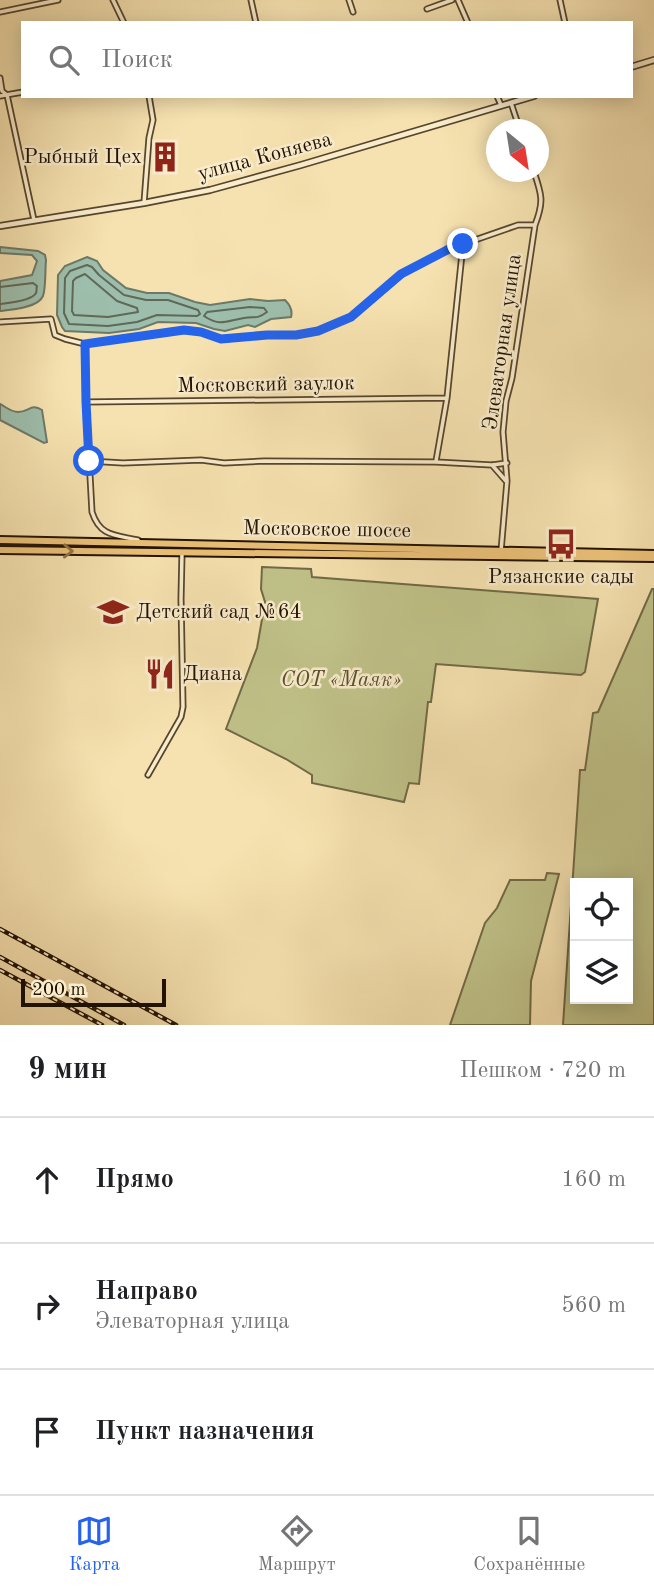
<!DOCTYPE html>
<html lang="ru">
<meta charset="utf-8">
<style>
:root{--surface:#fff;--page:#f6f6f6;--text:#202124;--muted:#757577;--line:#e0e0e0;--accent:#2563eb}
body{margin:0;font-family:"Old Standard TT",serif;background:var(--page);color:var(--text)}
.controls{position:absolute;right:21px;bottom:21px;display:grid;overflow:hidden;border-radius:0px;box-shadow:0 4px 18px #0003}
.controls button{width:63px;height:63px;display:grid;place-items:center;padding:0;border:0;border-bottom:2px solid var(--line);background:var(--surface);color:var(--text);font:35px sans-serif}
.compass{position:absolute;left:486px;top:119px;width:63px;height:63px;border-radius:50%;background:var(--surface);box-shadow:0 4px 18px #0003;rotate:150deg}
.scale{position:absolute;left:21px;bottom:18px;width:145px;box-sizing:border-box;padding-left:7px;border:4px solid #221202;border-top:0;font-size:19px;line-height:24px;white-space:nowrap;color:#221202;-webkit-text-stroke:5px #f9eccc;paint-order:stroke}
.stop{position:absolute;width:21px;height:21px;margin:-16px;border:5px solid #2563eb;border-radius:50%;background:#fff}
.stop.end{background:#2563eb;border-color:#fff;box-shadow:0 2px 7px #0008}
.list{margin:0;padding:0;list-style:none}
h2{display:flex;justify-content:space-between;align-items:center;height:91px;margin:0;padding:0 28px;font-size:30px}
h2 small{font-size:23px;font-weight:400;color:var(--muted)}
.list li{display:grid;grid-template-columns:46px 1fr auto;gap:21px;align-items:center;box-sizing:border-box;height:126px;padding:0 28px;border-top:2px solid var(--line)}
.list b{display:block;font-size:26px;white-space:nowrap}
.list p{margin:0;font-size:23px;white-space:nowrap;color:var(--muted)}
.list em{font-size:23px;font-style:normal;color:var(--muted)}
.icon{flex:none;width:38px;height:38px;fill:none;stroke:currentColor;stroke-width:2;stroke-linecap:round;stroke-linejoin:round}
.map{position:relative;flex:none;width:654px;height:1025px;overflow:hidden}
.search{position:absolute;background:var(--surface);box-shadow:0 4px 18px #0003;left:21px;right:21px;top:21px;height:77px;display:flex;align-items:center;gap:18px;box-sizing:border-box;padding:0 24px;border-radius:0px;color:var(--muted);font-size:26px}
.sheet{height:469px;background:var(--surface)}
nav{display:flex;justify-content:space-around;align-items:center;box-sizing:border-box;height:98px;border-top:2px solid var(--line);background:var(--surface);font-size:19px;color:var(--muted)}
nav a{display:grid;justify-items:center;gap:4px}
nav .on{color:var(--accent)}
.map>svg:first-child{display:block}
</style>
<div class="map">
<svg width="654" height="1025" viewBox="0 0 654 1025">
<rect width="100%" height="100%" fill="#f6e2b0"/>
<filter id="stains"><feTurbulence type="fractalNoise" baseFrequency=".00286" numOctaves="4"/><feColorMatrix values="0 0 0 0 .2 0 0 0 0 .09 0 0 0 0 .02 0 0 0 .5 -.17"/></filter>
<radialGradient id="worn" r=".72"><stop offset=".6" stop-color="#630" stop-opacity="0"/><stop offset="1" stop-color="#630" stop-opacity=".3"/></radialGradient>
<path fill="#c0c289" stroke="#716a46" stroke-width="2" fill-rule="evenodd" d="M 262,567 L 311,569 L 312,577 L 598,599 L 585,672 L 581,675 L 436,664 L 431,702 L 428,702 L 419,784 L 409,783 L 404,802 L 312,783 L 312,775 L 286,759 L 226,729 L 257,648 L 265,602 L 261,589 Z
M 652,589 L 654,589 L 654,1025 L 563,1025 L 580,770 L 585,770 L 593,713 L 598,712 ZM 628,883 L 628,999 L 575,999 L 575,883 Z
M 547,873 L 559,874 L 531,981 L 530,1025 L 450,1025 L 485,923 L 497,908 L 510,880 L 545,880 Z"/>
<path fill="#9dbeac" stroke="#6c7968" stroke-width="2" d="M 0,247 L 38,251 L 45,255 L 46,260 C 45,269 46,288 43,296 C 38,308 11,310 0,311 L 0,281 L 32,275 L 37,261 L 32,255 L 0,253 Z
M 87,257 L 97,261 L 103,270 L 126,288 L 147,293 L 169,293 L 195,302 L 210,305 L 250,299 L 268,301 L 285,300 C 289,304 293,310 291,317 L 271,319 L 255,327 L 248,325 L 225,331 L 214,329 L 196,323 L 158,322 L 139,329 L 109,333 L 65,331 L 62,327 L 57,315 L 58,275 L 65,266 Z
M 0,404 C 6,407 11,412 18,412 C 29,412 31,403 42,410 L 47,442 L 44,443 L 0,420 Z"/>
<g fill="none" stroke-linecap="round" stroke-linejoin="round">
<path stroke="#606857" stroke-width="2" d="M 87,265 L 92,267 L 99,275 L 124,295 L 146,300 L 168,300 L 198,310 L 200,314 L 197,316 L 157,315 L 137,322 L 108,326 L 69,324 L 64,313 L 65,278 L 70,271 Z
M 85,274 L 117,301 L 137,308 L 138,312 L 108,317 L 74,315 L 72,311 L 73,281 L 76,278 Z
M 0,287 L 33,283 L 37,286 C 36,288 37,291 36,293 C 32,301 8,303 0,304
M 250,307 L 264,308 L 267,312 C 256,320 255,316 244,318 C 226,321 220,327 204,316 L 207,312 Z"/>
<g stroke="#57462e" stroke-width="7">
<path id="minor" d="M 113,0 L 124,23
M 251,0 L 256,23
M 349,0 L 353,12
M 458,0 L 468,23
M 560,0 L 565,23
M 427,9 L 452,0
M 0,12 L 58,0
M 0,78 L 2,91 L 7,95 L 34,220
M 0,96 L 23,92
M 497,96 L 501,105
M 511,103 L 520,130
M 144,203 L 149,138 L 153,120 L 149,96
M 0,322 L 51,319 L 55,335 L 65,339 L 85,344 L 86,402 L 92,512 C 100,537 116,535 138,540
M 85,344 L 183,330 L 201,332 L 221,339 L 267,335 L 296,335 L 318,331 L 351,317 L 402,274 L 449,249 L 518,225 L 535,225
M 86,402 L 447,398
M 89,461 L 123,463 L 201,460 L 224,463 L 264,461 L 436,462 L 492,465 L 507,463
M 436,461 L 447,398 L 463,244
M 492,465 L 506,481
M 501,551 L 507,481 L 503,432 L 506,401 L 512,378 L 535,225 C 544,202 542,195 534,172
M 148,775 L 181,717 L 183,707 L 181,599 L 182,553"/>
</g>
<g stroke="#57462e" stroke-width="8">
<path id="tertiary" d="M 631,67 L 654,60
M 0,226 L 144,203 L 210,190 L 301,165 L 534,96"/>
</g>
<g stroke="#221202" stroke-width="10">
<path id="trunk" d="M 0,540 L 654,554
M 0,550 L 654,558"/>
</g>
<use href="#minor" stroke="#f9eccc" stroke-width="3.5"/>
<use href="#tertiary" stroke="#f9eccc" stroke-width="4.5"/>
<use href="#trunk" stroke="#ebc178" stroke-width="6"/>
<g stroke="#221202" stroke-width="4.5">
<path id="rail" d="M 0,929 L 176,1025
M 0,957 L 124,1025
M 0,970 L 102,1025"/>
</g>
<use href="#rail" stroke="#f9eccc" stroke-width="2" stroke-dasharray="5" stroke-linecap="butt"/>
</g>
<defs><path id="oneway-chevron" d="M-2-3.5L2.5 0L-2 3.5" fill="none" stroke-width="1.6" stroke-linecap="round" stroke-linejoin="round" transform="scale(1.75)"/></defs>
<use stroke="#917243" href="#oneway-chevron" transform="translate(68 551) rotate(1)"/>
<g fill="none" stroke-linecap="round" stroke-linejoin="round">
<path stroke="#2563eb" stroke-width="9" d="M 89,461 L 86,402 L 85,344 L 184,330 L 201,332 L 221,339 L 267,335 L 296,335 L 318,331 L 351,317 L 401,274 L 449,249 L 463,244"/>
</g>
<defs>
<g id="building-bare" transform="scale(2.415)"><path d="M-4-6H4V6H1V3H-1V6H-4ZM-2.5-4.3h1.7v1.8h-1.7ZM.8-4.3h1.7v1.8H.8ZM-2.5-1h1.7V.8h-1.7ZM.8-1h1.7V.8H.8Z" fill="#8f2418" stroke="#f9eccc" stroke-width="2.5" paint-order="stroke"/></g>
<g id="bus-bare" transform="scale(2.415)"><path d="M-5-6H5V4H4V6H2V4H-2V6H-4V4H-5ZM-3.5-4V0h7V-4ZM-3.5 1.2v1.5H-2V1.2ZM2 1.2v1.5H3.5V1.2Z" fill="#8f2418" stroke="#f9eccc" stroke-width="2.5" paint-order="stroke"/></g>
<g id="school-bare" transform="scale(2.415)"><path d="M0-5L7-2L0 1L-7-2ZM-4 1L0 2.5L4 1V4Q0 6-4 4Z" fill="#8f2418" stroke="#f9eccc" stroke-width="2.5" paint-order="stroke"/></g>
<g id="restaurant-bare" transform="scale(2.415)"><path d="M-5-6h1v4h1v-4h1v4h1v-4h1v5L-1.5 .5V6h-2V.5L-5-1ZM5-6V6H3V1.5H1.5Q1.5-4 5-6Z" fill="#8f2418" stroke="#f9eccc" stroke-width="2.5" paint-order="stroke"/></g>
</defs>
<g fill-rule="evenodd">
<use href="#building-bare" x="165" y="157"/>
<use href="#bus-bare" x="561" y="544"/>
<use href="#school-bare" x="113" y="612"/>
<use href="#restaurant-bare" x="160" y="674"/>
</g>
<g text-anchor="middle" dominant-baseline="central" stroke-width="5" stroke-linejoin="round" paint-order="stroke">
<g font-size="21" fill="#221202" stroke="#f9eccc" text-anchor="start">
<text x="142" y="157" text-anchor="end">Рыбный Цех</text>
<text x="561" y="577" text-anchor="middle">Рязанские сады</text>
<text x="136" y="612">Детский сад №64</text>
<text x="183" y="674">Диана</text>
</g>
<g font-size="21" fill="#221202" stroke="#f9eccc">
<text transform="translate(265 157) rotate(-15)">улица Коняева</text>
<text transform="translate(503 342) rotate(-82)">Элеваторная улица</text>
<text transform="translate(266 385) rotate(-1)">Московский заулок</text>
<text transform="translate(327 530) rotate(1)">Московское шоссе</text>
</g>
<g font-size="21" font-style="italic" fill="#595031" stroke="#f9eccc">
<text x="341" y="680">СОТ «Маяк»</text>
</g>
</g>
<rect width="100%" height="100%" filter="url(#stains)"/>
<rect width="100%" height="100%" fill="url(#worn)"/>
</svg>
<div class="controls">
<button><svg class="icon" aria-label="locate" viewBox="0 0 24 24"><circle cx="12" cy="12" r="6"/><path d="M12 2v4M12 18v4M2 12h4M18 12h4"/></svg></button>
<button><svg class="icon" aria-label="layers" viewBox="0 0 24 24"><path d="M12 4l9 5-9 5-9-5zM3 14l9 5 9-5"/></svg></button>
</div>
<svg class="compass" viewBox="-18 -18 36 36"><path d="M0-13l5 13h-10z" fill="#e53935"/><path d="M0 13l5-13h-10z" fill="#757577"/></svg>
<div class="scale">200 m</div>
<div class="stop" style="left:89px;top:461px"></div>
<div class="stop end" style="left:463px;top:244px"></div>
<div class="search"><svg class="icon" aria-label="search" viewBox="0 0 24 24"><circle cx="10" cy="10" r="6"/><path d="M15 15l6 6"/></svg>Поиск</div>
</div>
<section class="sheet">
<h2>9 мин<small>Пешком · 720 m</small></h2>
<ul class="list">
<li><svg class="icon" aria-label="ahead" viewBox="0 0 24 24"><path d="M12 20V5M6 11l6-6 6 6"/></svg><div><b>Прямо</b></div><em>160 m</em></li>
<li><svg class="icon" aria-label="right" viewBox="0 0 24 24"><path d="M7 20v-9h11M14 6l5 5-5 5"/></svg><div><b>Направо</b><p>Элеваторная улица</p></div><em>560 m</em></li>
<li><svg class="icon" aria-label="arrive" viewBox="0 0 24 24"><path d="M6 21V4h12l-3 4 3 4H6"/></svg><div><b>Пункт назначения</b></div></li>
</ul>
</section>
<nav>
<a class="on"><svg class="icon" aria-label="map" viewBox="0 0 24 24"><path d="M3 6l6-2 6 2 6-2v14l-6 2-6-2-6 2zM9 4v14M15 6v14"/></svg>Карта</a>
<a><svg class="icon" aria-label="directions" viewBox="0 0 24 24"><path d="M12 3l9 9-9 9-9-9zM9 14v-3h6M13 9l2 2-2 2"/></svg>Маршрут</a>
<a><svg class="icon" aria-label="saved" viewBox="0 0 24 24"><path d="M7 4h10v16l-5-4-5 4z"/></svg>Сохранённые</a>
</nav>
